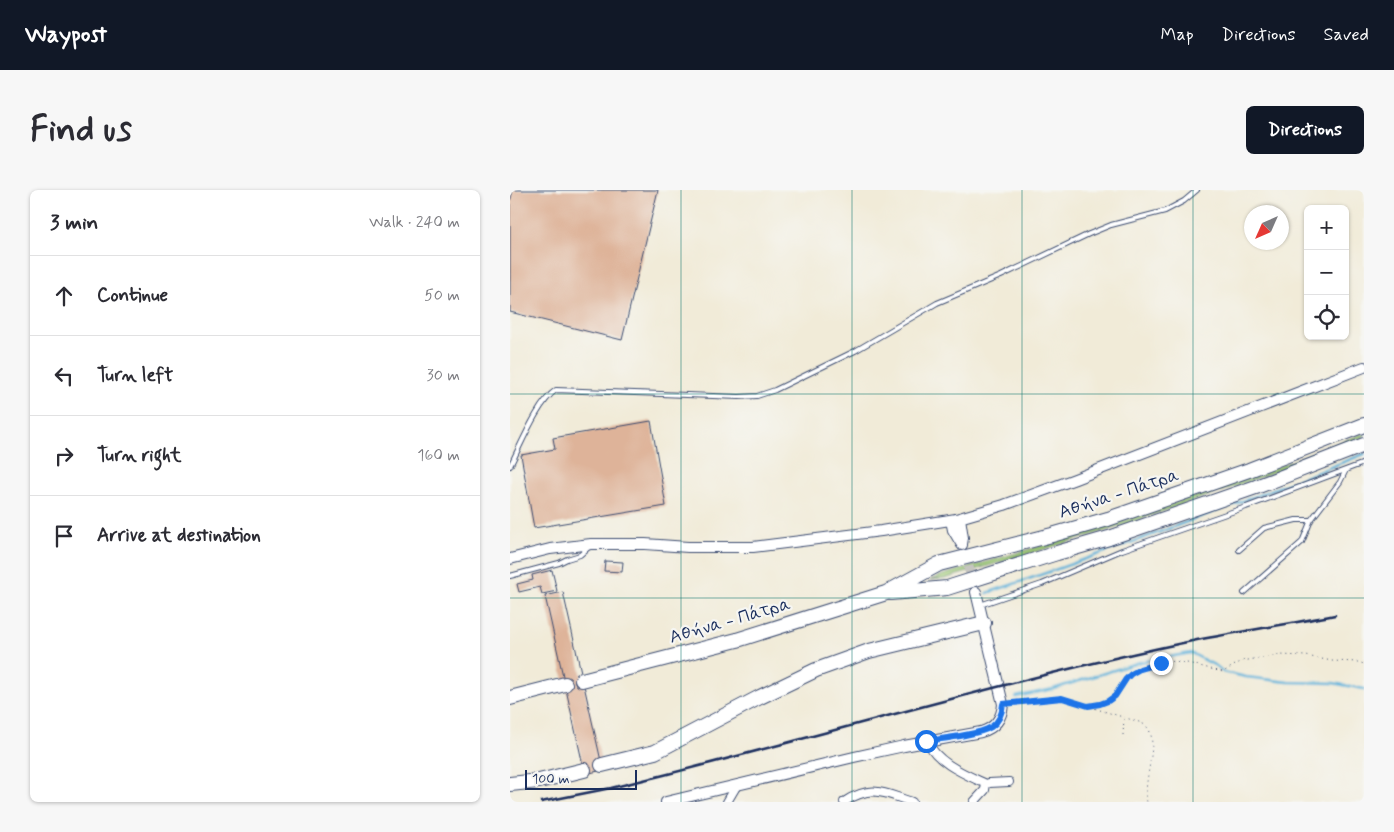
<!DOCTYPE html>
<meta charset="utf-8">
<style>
:root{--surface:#fff;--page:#f7f7f7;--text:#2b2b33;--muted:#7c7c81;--line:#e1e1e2;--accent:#111827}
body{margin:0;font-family:Mynerve,sans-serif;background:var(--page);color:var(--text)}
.controls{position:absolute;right:15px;top:15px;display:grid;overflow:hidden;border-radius:8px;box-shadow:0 1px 4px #0004}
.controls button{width:45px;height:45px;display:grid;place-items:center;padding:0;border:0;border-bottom:1px solid var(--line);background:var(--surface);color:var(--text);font:25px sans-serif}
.compass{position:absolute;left:734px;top:15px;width:45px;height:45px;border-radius:50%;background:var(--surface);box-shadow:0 1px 4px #0004;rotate:225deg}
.scale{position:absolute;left:15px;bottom:12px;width:112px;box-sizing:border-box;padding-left:5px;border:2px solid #1b2f5e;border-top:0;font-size:14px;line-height:18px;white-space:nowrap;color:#1b2f5e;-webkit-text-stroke:4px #f6f6f2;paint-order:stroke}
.stop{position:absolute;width:15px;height:15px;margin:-11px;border:4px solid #1a73e8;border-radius:50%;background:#fff}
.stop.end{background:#1a73e8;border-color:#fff;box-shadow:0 1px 5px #0008}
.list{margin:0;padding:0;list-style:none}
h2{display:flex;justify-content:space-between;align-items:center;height:65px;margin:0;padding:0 20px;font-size:21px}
h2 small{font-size:16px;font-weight:400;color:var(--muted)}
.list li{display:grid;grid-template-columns:32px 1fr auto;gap:15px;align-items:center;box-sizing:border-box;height:80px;padding:0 20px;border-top:1px solid var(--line)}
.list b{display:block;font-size:19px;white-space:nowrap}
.list em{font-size:16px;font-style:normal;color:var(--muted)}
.icon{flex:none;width:28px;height:28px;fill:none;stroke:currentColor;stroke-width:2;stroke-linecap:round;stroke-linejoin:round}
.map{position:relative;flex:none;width:854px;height:612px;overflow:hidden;border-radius:8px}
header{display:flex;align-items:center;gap:30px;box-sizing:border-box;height:70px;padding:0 25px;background:var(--accent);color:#fff}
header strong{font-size:24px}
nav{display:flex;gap:28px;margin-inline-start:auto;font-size:18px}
.intro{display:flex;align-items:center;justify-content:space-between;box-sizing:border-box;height:120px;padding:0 30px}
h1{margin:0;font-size:35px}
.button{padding:12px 22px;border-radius:8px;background:var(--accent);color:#fff;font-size:18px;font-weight:700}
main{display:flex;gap:30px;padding:0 30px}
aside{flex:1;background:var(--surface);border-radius:8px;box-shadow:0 1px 4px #0004}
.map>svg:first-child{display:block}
</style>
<header>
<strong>Waypost</strong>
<nav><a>Map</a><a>Directions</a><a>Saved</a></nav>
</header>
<div class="intro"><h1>Find us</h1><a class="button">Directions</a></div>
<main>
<aside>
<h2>3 min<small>Walk · 240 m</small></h2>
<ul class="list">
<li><svg class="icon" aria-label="ahead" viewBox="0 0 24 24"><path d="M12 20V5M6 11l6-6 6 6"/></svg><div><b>Continue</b></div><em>50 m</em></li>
<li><svg class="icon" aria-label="left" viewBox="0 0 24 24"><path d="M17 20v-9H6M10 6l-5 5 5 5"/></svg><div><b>Turn left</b></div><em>30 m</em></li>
<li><svg class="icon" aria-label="right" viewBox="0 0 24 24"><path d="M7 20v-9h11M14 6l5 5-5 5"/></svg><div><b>Turn right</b></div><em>160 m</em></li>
<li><svg class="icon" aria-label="arrive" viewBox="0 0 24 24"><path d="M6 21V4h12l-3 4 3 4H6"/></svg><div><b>Arrive at destination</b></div></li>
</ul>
</aside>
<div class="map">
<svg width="854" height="612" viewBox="0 0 854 612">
<rect width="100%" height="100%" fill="#f6f6f2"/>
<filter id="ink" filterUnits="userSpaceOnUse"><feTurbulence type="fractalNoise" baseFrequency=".02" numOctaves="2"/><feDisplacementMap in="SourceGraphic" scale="10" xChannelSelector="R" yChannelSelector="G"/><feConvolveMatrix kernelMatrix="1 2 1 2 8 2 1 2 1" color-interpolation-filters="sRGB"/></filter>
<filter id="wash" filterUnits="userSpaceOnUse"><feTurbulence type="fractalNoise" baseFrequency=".0096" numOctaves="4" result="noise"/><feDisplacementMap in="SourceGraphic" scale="20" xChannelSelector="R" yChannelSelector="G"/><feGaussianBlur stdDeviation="1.12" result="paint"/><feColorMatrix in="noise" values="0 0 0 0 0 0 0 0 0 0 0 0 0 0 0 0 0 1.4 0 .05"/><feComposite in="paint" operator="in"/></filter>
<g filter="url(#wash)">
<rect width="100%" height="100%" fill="#f1ebd8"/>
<path fill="#a0cb77" stroke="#5e7d6a" d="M 854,243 L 854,247 L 743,290 L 602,339 L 434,389 L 420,390 L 433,385 L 601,335 L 741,287 Z"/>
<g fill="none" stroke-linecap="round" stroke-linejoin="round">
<path stroke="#5eb2da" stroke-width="2.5" d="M 477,403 C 604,361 729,313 854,264
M 506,507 L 543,499 L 630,472 L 681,463 L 706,476 L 713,482 L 736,487 L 778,492 L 823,493 L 854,499"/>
</g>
<g id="blocks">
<path fill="#deb399" d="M 3,0 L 148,0 L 112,150 L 0,122 L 0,12 Z
M 141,231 L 156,316 L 24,338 L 11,265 L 45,259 L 43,248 Z
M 95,371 L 113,372 L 112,382 L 94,381 Z
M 42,380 L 47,401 L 32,404 L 30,397 L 9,402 L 7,394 L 23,390 L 22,385 Z
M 53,402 L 93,580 L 75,584 L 35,406 Z"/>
</g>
</g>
<g filter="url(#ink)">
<use href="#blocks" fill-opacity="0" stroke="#3b4b70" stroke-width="1"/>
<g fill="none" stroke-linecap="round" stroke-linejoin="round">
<path stroke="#c6c5c0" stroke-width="10" stroke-dasharray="10 5" stroke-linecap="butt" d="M 454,362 L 466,402"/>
<g stroke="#3b4b70" stroke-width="6">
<path id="lane" d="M 0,276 C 11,255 28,212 46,200 L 229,207 L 247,206 L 265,200 L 345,161 L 427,113 L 491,86 L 579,44 L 601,35 L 655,21 L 674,11 L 687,0
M 729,360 L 754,338 L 786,330 L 801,330
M 0,386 L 49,373 L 57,369 L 70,365 L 79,357
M 734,403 L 792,352 L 801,330 L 830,292 L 836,280
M 470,415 L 532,394 L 612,360 L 736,317 L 854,273"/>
</g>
<g stroke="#3b4b70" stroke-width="10">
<path id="street" d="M 417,551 C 427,573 455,584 476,594
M 217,612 L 227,595
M 334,612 C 362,594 374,603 402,612
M 464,612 L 475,600 L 476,594 L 479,593 L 499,592"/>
</g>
<g stroke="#3b4b70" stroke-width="12">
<path id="secondary" d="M 450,328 L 453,348 L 452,354
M 441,330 L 443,340 L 452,355
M 0,369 L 40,359 L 81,354 L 135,354 L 178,357 L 243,357 L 371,341 L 446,329 L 494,315 L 565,289 L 854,177
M 156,612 L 344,567 L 394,556 L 471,542 C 485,538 492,528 493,514 L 466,402"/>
</g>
<g stroke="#3b4b70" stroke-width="16">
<path id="highway" d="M 381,403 L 437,398 L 547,363 L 599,348 L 746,297 L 854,255
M 72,490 L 227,450 L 376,403 L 429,374 L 542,345 L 598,329 L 739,280 L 854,235
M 0,508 L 55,494
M 92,575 L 145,562 L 250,507 L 306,480 L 359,461 L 474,433
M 0,594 L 29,591 L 74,580"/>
</g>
<path stroke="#3b4b70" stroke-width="1" stroke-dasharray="1 4" stroke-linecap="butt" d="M 502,512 L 551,508 L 629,532 C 631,533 634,534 636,536 C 651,550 632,591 637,612
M 578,516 C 588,514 600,513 606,504 C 610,499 612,493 616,488 C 626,477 656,469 671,472 C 685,474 699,479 713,482 L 732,471 L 769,465 L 796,466 L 822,471 L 848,472 L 854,474
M 613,545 L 614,528"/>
<use href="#lane" stroke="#fff" stroke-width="4"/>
<use href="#street" stroke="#fff" stroke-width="8"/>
<use href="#secondary" stroke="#fff" stroke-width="10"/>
<use href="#highway" stroke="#fff" stroke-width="14"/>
<path stroke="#1b2f5e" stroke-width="2.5" d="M 31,612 L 101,598 L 154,585 C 332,540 508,487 687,450 C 733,441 779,434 825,425"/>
</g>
</g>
<g fill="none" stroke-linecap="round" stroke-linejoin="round" filter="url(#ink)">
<path stroke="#1a73e8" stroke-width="6" d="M 416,551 C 429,549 442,548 455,545 C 476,541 491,538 493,514 L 552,508 L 578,516 L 590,514 L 598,511 L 605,506 L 616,489 L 621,484 L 630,479 L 651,473"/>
</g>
<path fill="none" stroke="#0f766e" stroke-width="1" stroke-opacity="0.55" d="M 171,0 L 171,612M 342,0 L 342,612M 512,0 L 512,612M 683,0 L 683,612M 0,204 L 854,204M 0,408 L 854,408"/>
<g text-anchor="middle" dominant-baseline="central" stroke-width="4.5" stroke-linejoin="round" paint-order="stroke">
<g font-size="18" fill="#1b2f5e" stroke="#f6f6f2">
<text transform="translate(609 304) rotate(-18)">Αθήνα - Πάτρα</text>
<text transform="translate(220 431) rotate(-16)">Αθήνα - Πάτρα</text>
</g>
</g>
</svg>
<div class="controls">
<button>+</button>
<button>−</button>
<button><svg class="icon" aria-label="locate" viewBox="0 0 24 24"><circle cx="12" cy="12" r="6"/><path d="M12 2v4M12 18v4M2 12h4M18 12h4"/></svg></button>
</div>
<svg class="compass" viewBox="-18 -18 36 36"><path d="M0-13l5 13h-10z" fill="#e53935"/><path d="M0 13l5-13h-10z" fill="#7c7c81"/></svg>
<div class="scale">100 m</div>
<div class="stop" style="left:416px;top:551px"></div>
<div class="stop end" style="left:651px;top:473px"></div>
</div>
</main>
